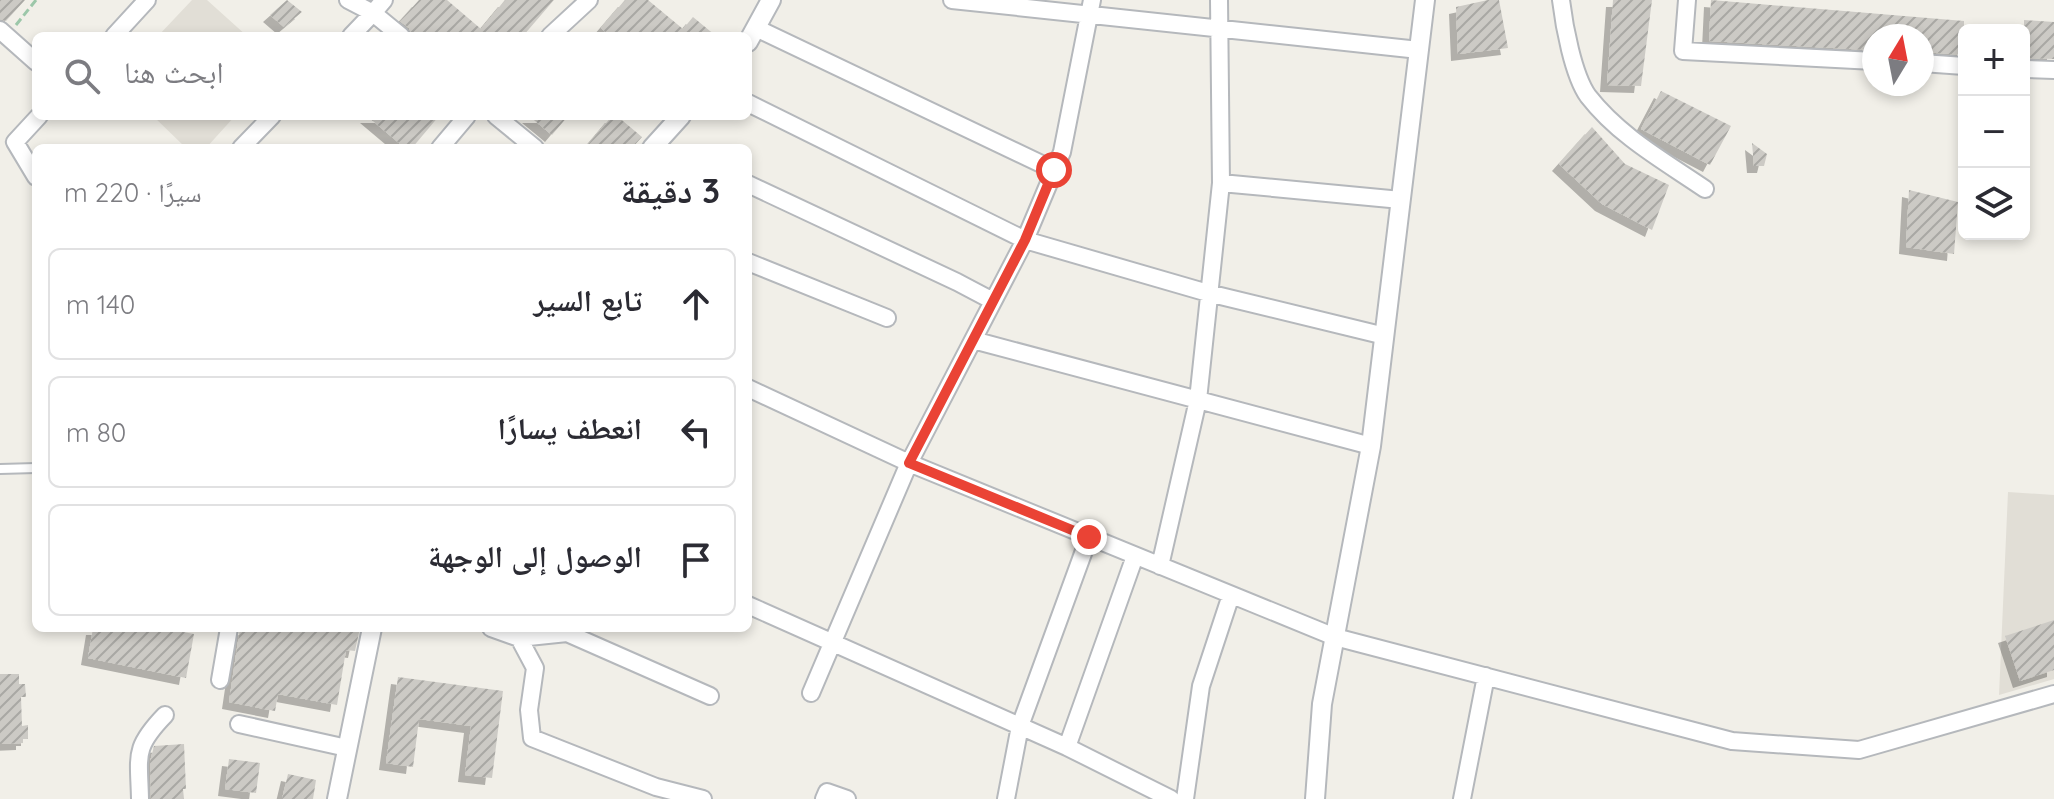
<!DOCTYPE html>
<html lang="ar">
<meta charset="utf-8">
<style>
:root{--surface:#fff;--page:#f7f7f7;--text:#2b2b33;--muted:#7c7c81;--line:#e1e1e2}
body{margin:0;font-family:Quicksand,"Noto Naskh Arabic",sans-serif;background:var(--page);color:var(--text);direction:rtl}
.controls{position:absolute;right:24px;top:24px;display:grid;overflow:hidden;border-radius:12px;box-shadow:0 4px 12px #0003}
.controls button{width:72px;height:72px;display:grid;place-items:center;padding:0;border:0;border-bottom:2px solid var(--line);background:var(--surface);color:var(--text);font:40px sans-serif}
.compass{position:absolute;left:1862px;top:24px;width:72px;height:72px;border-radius:50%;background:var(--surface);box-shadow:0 4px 12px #0003;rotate:10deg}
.stop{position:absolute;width:24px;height:24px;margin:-18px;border:6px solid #ea4335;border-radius:50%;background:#fff}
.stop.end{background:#ea4335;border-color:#fff;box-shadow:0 2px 8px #0008}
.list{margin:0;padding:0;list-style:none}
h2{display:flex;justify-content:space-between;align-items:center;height:104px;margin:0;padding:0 32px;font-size:34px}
h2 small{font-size:26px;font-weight:400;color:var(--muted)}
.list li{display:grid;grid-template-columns:52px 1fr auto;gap:24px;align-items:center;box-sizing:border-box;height:112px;margin:0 16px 16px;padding:0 16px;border:2px solid var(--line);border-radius:12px}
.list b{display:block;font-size:30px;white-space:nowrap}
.list em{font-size:26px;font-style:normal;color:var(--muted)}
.icon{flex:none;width:44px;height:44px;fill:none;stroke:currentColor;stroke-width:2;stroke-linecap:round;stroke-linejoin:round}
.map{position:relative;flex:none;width:2054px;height:799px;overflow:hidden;direction:ltr}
.search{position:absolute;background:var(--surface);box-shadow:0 4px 12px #0003;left:32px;top:32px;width:720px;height:88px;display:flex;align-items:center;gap:20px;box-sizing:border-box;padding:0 28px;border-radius:12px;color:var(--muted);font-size:30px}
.panel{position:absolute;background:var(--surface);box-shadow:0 4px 12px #0003;left:32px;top:144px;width:720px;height:488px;border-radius:12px;direction:rtl}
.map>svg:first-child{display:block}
</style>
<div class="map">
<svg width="2054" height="799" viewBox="0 0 2054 799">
<defs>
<pattern id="building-hatch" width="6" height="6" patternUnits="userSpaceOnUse" patternTransform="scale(2)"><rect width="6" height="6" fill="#cccac5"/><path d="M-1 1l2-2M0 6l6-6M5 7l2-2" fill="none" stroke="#a9a8a4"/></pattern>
<filter id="shadow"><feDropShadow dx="-7" dy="7" stdDeviation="0" flood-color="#0004"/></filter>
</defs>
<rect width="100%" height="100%" fill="#f1efe8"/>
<path fill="#e1ded6" d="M 192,0 L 207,0 L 247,36 L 158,36 Z
M 153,116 L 235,116 L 206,148 L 186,148 Z
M 2008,492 L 2054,495 L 2054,679 L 1999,695 Z"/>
<path fill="url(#building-hatch)" filter="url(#shadow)" d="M 0,0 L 25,0 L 6,21 L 0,19 Z
M 287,0 L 302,12 L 284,27 L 270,15 Z
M 419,0 L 447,0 L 481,29 L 505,0 L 554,0 L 523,36 L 412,36 L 409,28 L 400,21 Z
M 625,0 L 648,0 L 683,29 L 693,17 L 716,36 L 610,36 L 601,28 Z
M 1488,0 L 1499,0 L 1508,48 L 1458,54 L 1456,7 Z
M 1613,0 L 1652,0 L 1641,86 L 1607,85 Z
M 1711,0 L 1964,21 L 1964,55 L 1922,52 L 1922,36 L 1870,36 L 1869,50 L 1709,41 Z
M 2024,20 L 2054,22 L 2054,59 L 2024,58 Z
M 1661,91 L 1731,126 L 1710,165 L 1641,129 Z
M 367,116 L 439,116 L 412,148 L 405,148 Z
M 529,116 L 568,116 L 552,135 Z
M 612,116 L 617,116 L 642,137 L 632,148 L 585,148 Z
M 1592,127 L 1625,164 L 1669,185 L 1652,230 L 1602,204 L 1559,164 Z
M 1752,143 L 1767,154 L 1764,166 L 1754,166 Z
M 1909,190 L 1958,202 L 1954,254 L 1906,247 Z
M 2054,620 L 2054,670 L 2020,681 L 2005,636 Z
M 93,628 L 162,628 L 194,634 L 186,678 L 88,658 Z
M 240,628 L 360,628 L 355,651 L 346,650 L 337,705 L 278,694 L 275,711 L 229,702 Z
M 0,674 L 19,674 L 19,684 L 25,684 L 26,697 L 21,697 L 22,726 L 28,725 L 28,739 L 23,739 L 23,743 L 0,744 Z
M 398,677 L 503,691 L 492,778 L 465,775 L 471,726 L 419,719 L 413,767 L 386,763 Z
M 184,744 L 186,789 L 183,789 L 184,799 L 151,799 L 150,762 L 154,746 Z
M 229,759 L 260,763 L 256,793 L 225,789 Z
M 288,774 L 316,780 L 313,799 L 282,799 Z"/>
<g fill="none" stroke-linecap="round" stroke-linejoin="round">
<g stroke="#b5b8bc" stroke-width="12">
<path id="service" d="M 0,469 L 36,468"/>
</g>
<g stroke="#b5b8bc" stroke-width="20">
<path id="minor" d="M 348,0 L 373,13 L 351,36
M 384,0 L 373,13 L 401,36
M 952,0 L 1419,50
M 1561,0 C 1564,25 1573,75 1588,96 C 1619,136 1664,161 1705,189
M 1687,0 L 1683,51 L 1874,61
M 756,28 L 1054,170
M 0,30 L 36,62
M 114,36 L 147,0
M 550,36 L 589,0
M 1922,63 L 1964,66
M 2024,69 L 2054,70
M 748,103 L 1025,240 L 1208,293 L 1385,336
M 496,116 L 535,148
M 241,148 L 272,116
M 440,148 L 467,116
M 36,177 L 15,142 L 39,116
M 1221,183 L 1401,200
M 748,184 L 957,282 L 993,301
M 748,262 L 887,318
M 973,340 L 1371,446
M 748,388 L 909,463 L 1335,637 L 1732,741 L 1859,750 L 2054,694
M 1160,566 L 1198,400 L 1221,183 L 1219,0
M 748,605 L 1067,747 L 1171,799
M 491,628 L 519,638 L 567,633 L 710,696
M 519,638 L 535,668 L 529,710 L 532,738 L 656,787 L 703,799
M 220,680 L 229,628
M 811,693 L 909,463 L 1025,240 L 1062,152 L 1092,0
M 239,724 L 347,748
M 1067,747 L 1135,556
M 140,799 C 139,755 133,748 165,715
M 824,799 L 827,792 L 847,799
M 1006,799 L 1020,726 L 1089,537
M 1185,799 L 1201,686 L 1231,595
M 1462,799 L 1486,676"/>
</g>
<g stroke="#b5b8bc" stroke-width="22">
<path id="tertiary" d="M 748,42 L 771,0
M 652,148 L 681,116
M 337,799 L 372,628
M 1315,799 L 1322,704 L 1371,446 L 1425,0"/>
</g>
<path stroke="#9cc7a9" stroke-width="3" stroke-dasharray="8 4" stroke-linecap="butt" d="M 16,25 L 36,0"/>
<use href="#service" stroke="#fff" stroke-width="8"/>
<use href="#minor" stroke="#fff" stroke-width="16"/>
<use href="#tertiary" stroke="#fff" stroke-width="18"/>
</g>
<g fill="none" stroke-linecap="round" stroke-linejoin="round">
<path stroke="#ea4335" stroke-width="10" d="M 1054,170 L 1025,240 L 909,463 L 1089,537"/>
</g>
</svg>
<div class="controls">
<button>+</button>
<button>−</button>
<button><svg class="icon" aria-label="layers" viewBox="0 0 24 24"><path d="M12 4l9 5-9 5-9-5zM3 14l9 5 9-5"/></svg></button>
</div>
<svg class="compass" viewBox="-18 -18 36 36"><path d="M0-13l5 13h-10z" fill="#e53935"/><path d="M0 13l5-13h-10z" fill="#7c7c81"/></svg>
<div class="stop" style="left:1054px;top:170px"></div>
<div class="stop end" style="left:1089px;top:537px"></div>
<div class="search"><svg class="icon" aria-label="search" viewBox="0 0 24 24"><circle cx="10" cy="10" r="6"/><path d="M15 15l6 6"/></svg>ابحث هنا</div>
<section class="panel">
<h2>3 دقيقة<small>سيرًا · 220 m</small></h2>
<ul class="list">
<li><svg class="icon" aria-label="ahead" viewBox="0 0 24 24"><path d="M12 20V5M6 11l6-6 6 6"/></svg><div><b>تابع السير</b></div><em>140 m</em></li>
<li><svg class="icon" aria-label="left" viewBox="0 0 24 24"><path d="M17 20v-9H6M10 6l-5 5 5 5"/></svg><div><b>انعطف يسارًا</b></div><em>80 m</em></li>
<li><svg class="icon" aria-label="arrive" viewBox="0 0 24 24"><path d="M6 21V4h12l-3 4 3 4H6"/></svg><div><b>الوصول إلى الوجهة</b></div></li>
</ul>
</section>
</div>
